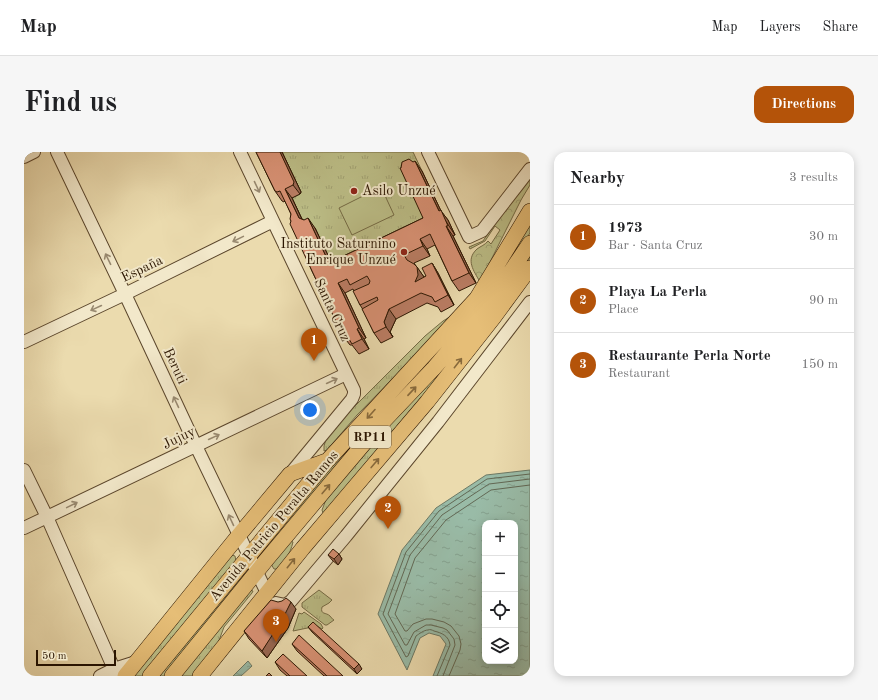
<!DOCTYPE html>
<meta charset="utf-8">
<style>
:root{--surface:#fff;--page:#f6f6f6;--text:#202124;--muted:#757577;--line:#e0e0e0;--accent:#b45309}
body{margin:0;font-family:"Old Standard TT",serif;background:var(--page);color:var(--text)}
.controls{position:absolute;right:12px;bottom:12px;display:grid;overflow:hidden;border-radius:8px;box-shadow:0 2px 10px #0003}
.controls button{width:36px;height:36px;display:grid;place-items:center;padding:0;border:0;border-bottom:1px solid var(--line);background:var(--surface);color:var(--text);font:20px sans-serif}
.scale{position:absolute;left:12px;bottom:10px;width:80px;box-sizing:border-box;padding-left:4px;border:2px solid #2b1501;border-top:0;font-size:11px;line-height:14px;white-space:nowrap;color:#2b1501;-webkit-text-stroke:3px #f2e8ca;paint-order:stroke}
.you{position:absolute;left:286px;top:258px;width:14px;height:14px;margin:-10px;border:3px solid #fff;border-radius:50%;background:#1a73e8;box-shadow:0 0 0 6px #1a73e833}
.badge{display:grid;place-items:center;width:26px;height:26px;border-radius:50%;background:var(--accent);color:#fff;font-size:13px;font-weight:700}
.pin{position:absolute;translate:-50% -33px;filter:drop-shadow(0 1px 2px #0008)}
.pin::after{content:'';position:absolute;top:21px;width:14px;height:12px;background:inherit;clip-path:polygon(0 0,100% 0,50% 100%)}
.list{margin:0;padding:0;list-style:none}
h2{display:flex;justify-content:space-between;align-items:center;height:52px;margin:0;padding:0 16px;font-size:17px}
h2 small{font-size:13px;font-weight:400;color:var(--muted)}
.list li{display:grid;grid-template-columns:26px 1fr auto;gap:12px;align-items:center;box-sizing:border-box;height:64px;padding:0 16px;border-top:1px solid var(--line)}
.list b{display:block;font-size:15px;white-space:nowrap}
.list p{margin:0;font-size:13px;white-space:nowrap;color:var(--muted)}
.list em{font-size:13px;font-style:normal;color:var(--muted)}
.icon{flex:none;width:22px;height:22px;fill:none;stroke:currentColor;stroke-width:2;stroke-linecap:round;stroke-linejoin:round}
.map{position:relative;flex:none;width:506px;height:524px;overflow:hidden;border-radius:12px}
header{display:flex;align-items:center;gap:24px;box-sizing:border-box;height:56px;padding:0 20px;background:var(--surface);border-bottom:1px solid var(--line)}
header strong{font-size:19px}
nav{display:flex;gap:22px;margin-inline-start:auto;font-size:14px}
.intro{display:flex;align-items:center;justify-content:space-between;box-sizing:border-box;height:96px;padding:0 24px}
h1{margin:0;font-size:28px}
.button{padding:10px 18px;border-radius:12px;background:var(--accent);color:#fff;font-size:14px;font-weight:700}
main{display:flex;gap:24px;padding:0 24px}
aside{flex:1;background:var(--surface);border-radius:12px;box-shadow:0 2px 10px #0003}
.map>svg:first-child{display:block}
</style>
<header>
<strong>Map</strong>
<nav><a>Map</a><a>Layers</a><a>Share</a></nav>
</header>
<div class="intro"><h1>Find us</h1><a class="button">Directions</a></div>
<main>
<div class="map">
<svg width="506" height="524" viewBox="0 0 506 524">
<defs>
<pattern id="grass-tufts" width="24" height="20" patternUnits="userSpaceOnUse"><rect width="24" height="20" fill="#bcbe87"/><path d="M3 7l-1-3M5 7V3M7 7l1-3M15 17l-1-3M17 17v-4M19 17l1-3" fill="none" stroke="#a2a273"/></pattern>
<pattern id="forest-crowns" width="20" height="18" patternUnits="userSpaceOnUse"><rect width="20" height="18" fill="#bcbe87"/><path d="M2 6a3 3 0 1 1 6 0M12 15a3 3 0 1 1 6 0" fill="none" stroke="#a2a273"/></pattern>
<pattern id="water-ripples" width="26" height="14" patternUnits="userSpaceOnUse"><rect width="26" height="14" fill="#99bba7"/><path d="M2 4q2-2 4 0t4 0M15 11q2-2 4 0t4 0" fill="none" stroke="#84a08e"/></pattern>
</defs>
<rect width="100%" height="100%" fill="#ebdbae"/>
<filter id="stains"><feTurbulence type="fractalNoise" baseFrequency=".005" numOctaves="4"/><feColorMatrix values="0 0 0 0 .2 0 0 0 0 .09 0 0 0 0 .02 0 0 0 .5 -.17"/></filter>
<radialGradient id="worn" r=".72"><stop offset=".6" stop-color="#630" stop-opacity="0"/><stop offset="1" stop-color="#630" stop-opacity=".3"/></radialGradient>
<path fill="url(#grass-tufts)" stroke="#746a44" d="M 258,0 L 389,0 L 398,19 L 396,20 L 406,76 L 312,120 L 291,76 L 282,76 L 268,46 L 276,42 L 277,40 Z
M 506,73 L 506,81 L 459,153 L 241,398 L 239,397 Z
M 506,101 L 506,109 L 472,156 L 300,361 L 299,361 L 298,358 L 303,345 Z
M 435,159 L 333,263 L 303,298 L 300,299 L 300,294 L 302,287 L 328,257 L 401,184 L 419,169 Z
M 267,389 L 269,390 C 266,403 261,408 253,417 L 250,417 L 247,412 Z
M 208,403 L 211,404 L 212,409 L 119,524 L 107,524 Z
M 219,422 L 221,424 L 141,524 L 134,524 Z
M 227,438 L 229,439 L 228,441 L 200,475 L 193,494 L 168,524 L 156,524 Z
M 295,438 L 308,448 L 305,451 L 298,455 C 296,463 302,460 306,464 C 307,465 308,467 310,468 L 303,473 L 301,473 L 278,455 L 278,451 Z
M 280,460 L 297,472 L 299,476 L 298,477 L 293,474 L 269,479 L 275,461 L 278,462 Z"/>
<path fill="url(#forest-crowns)" stroke="#746a44" d="M 506,26 L 506,33 L 497,48 L 456,130 C 450,119 441,108 453,97 C 457,94 461,93 464,89 L 467,92 L 476,78 L 471,74 L 461,89 L 446,97 L 445,95 L 459,89 L 473,68 Z"/>
<path fill="#bcbe87" stroke="#746a44" d="M 357,35 L 370,63 L 328,83 L 315,56 Z"/>
<path fill="url(#water-ripples)" stroke="#6d7965" fill-rule="evenodd" d="M 506,318 L 506,524 L 409,524 L 422,492 L 416,484 L 405,481 L 396,486 L 383,518 L 354,462 L 378,398 L 412,356 L 462,323 ZM 461,371 L 491,371 L 491,509 L 461,509 Z
M 224,509 L 228,514 L 217,524 L 209,524 Z"/>
<g fill="none" stroke-linecap="round" stroke-linejoin="round">
<path stroke="#626854" stroke-width="1" d="M 413,524 L 426,493 C 425,484 418,481 410,479 C 408,478 406,477 404,478 C 400,478 395,482 392,484 L 384,504 L 382,505 L 359,462 L 382,400 L 415,359 L 463,327 L 506,322
M 419,524 L 431,493 L 430,487 L 423,478 L 419,476 L 407,473 L 402,473 L 390,480 L 383,493 L 381,493 L 364,462 L 386,403 L 418,363 L 465,332 L 506,327
M 425,524 L 436,498 L 437,492 L 435,484 L 427,474 L 420,470 L 408,467 L 402,467 L 389,472 L 383,479 L 381,479 L 371,462 L 391,406 L 422,368 L 467,338 L 506,333"/>
<g stroke="#5b462c" stroke-width="14">
<path id="minor" d="M 33,0 L 101,142 L 172,294 L 243,441
M 216,0 L 330,238 L 330,242 L 328,247 L 266,322
M 404,0 L 445,85 L 458,79 L 506,17
M 0,5 L 10,0
M 0,190 L 101,142 L 249,69
M 0,318 L 23,365 L 90,517 L 91,524
M 0,376 L 322,222
M 252,451 L 261,453 L 267,449 L 322,384 L 414,270 L 506,150
M 76,524 L 90,517 L 112,510"/>
</g>
<g stroke="#2b1501" stroke-width="16">
<path id="major" d="M 101,524 L 215,383 L 266,322 L 302,309
M 126,524 L 303,309 L 453,146 L 506,59
M 148,524 L 243,407 L 321,314 L 354,275 L 410,216 L 464,153 L 506,91
M 176,524 L 279,396 L 403,250 L 470,165 L 506,116"/>
</g>
<use href="#minor" stroke="#f2e8ca" stroke-width="12"/>
<use href="#major" stroke="#e6be77" stroke-width="15"/>
</g>
<path fill="#bb7d64" stroke="#2b1501" d="M 232,0 L 258,0 L 277,40 L 276,42 L 268,46 L 278,67 L 291,76 L 307,110 L 399,66 L 398,19 L 417,59 L 424,68 L 431,83 L 429,84 L 452,131 L 435,139 L 428,129 L 411,93 L 403,97 L 406,104 L 390,111 L 400,125 L 402,124 L 408,111 L 414,121 L 430,153 L 417,160 L 414,155 L 403,151 L 372,167 L 366,180 L 369,185 L 357,191 L 350,181 L 338,156 L 336,153 L 329,137 L 321,141 L 342,186 L 340,187 L 345,197 L 335,202 L 328,193 L 326,193 L 319,184 L 288,119 L 267,69 L 267,62 L 261,49 L 260,50 L 258,49 L 251,39 Z
M 315,402 L 318,407 L 314,413 L 308,408 L 304,403 Z
M 272,457 L 264,476 L 243,506 L 225,487 L 220,479 Z
M 284,475 L 338,517 L 333,522 L 288,480 Z
M 268,492 L 319,524 L 300,524 L 273,499 Z
M 251,510 L 283,524 L 263,524 L 256,518 Z"/>
<path fill="#986651" stroke="#2b1501" d="M 256,0 L 258,0 L 277,40 L 276,42 L 269,33 Z
M 391,9 L 398,19 L 417,59 L 424,68 L 431,83 L 415,59 Z
M 261,37 L 268,46 L 282,76 L 275,66 Z
M 284,66 L 291,76 L 312,120 L 305,111 Z
M 422,74 L 429,84 L 452,131 L 445,121 Z
M 396,87 L 403,97 L 406,104 L 399,94 Z
M 408,111 L 414,121 L 430,153 L 424,143 Z
M 393,115 L 400,125 L 401,133 L 391,130 Z
M 314,131 L 321,141 L 342,186 L 335,176 Z
M 365,157 L 372,167 L 366,180 L 369,185 L 362,175 L 360,170 Z
M 333,177 L 340,187 L 345,197 L 338,187 Z
M 315,402 L 318,407 L 314,413 L 310,407 Z
M 267,450 L 272,457 L 264,476 L 243,506 L 238,499 Z
M 335,512 L 338,517 L 333,522 L 330,517 Z"/>
<path fill="#d99174" stroke="#2b1501" d="M 232,0 L 256,0 L 270,30 L 269,33 L 261,37 L 275,66 L 280,68 L 284,66 L 305,111 L 399,66 L 376,16 L 377,16 L 378,10 L 385,7 L 389,10 L 391,9 L 415,59 L 417,58 L 424,74 L 422,74 L 445,121 L 428,129 L 406,82 L 396,87 L 399,94 L 380,103 L 383,108 L 390,112 L 393,115 L 394,123 L 391,130 L 402,124 L 398,116 L 408,111 L 424,143 L 411,150 L 408,145 L 397,141 L 365,157 L 360,170 L 362,175 L 350,181 L 338,157 L 354,148 L 353,145 L 336,153 L 329,139 L 345,132 L 346,129 L 343,124 L 326,133 L 323,127 L 314,131 L 335,176 L 333,177 L 338,187 L 328,192 L 322,182 L 319,184 L 288,119 L 266,72 L 267,69 L 266,67 L 267,62 L 256,39 L 253,40 L 251,39 Z
M 309,397 L 315,402 L 310,407 L 304,403 Z
M 262,446 L 267,450 L 258,468 L 238,499 L 220,479 L 247,448 L 254,450 L 258,449 Z
M 289,470 L 335,512 L 330,517 L 284,475 Z
M 275,483 L 319,524 L 303,524 L 268,492 Z
M 259,502 L 283,524 L 266,524 L 251,510 Z
M 245,521 L 248,524 L 242,524 Z"/>
<defs><path id="oneway-shaft" d="M-6 0H5M1.5-3L5.5 0L1.5 3" fill="none" stroke-width="1.6" stroke-linecap="round" stroke-linejoin="round"/></defs>
<g stroke="#988970">
<use href="#oneway-shaft" transform="translate(233 35) rotate(65)"/>
<use href="#oneway-shaft" transform="translate(214 87) rotate(154)"/>
<use href="#oneway-shaft" transform="translate(84 107) rotate(-116)"/>
<use href="#oneway-shaft" transform="translate(72 156) rotate(155)"/>
<use href="#oneway-shaft" transform="translate(308 229) rotate(-25)"/>
<use href="#oneway-shaft" transform="translate(152 250) rotate(-115)"/>
<use href="#oneway-shaft" transform="translate(190 285) rotate(-25)"/>
<use href="#oneway-shaft" transform="translate(48 353) rotate(-26)"/>
<use href="#oneway-shaft" transform="translate(207 368) rotate(-115)"/>
</g>
<g stroke="#886a3c">
<use href="#oneway-shaft" transform="translate(434 211) rotate(-52)"/>
<use href="#oneway-shaft" transform="translate(388 239) rotate(-47)"/>
<use href="#oneway-shaft" transform="translate(347 262) rotate(132)"/>
<use href="#oneway-shaft" transform="translate(351 311) rotate(-50)"/>
<use href="#oneway-shaft" transform="translate(302 337) rotate(-50)"/>
<use href="#oneway-shaft" transform="translate(267 411) rotate(-51)"/>
</g>
<g fill="#8f2418" stroke="#f2e8ca" stroke-width="1.5">
<circle cx="330" cy="39" r="4"/>
<circle cx="380" cy="100" r="4"/>
</g>
<g text-anchor="middle" dominant-baseline="central" stroke-width="4" stroke-linejoin="round" paint-order="stroke">
<rect fill="#f2e8ca" stroke="#67543d" stroke-width="1" x="325" y="274" width="42" height="22" rx="3"/>
<g font-size="13" font-weight="bold" fill="#2b1501">
<text x="346" y="285">RP11</text>
</g>
<g font-size="14" fill="#2b1501" stroke="#f2e8ca" text-anchor="start">
<text x="338" y="39">Asilo Unzué</text>
<text x="372" y="92" text-anchor="end">Instituto Saturnino<tspan x="372" dy="16">Enrique Unzué</tspan></text>
</g>
<g font-size="14" fill="#2b1501" stroke="#f2e8ca">
<text transform="translate(118 117) rotate(-26)">España</text>
<text transform="translate(308 158) rotate(65)">Santa Cruz</text>
<text transform="translate(151 214) rotate(65)">Beruti</text>
<text transform="translate(155 286) rotate(-26)">Jujuy</text>
<text transform="translate(250 374) rotate(-50)">Avenida Patricio Peralta Ramos</text>
</g>
</g>
<rect width="100%" height="100%" filter="url(#stains)"/>
<rect width="100%" height="100%" fill="url(#worn)"/>
</svg>
<div class="controls">
<button>+</button>
<button>−</button>
<button><svg class="icon" aria-label="locate" viewBox="0 0 24 24"><circle cx="12" cy="12" r="6"/><path d="M12 2v4M12 18v4M2 12h4M18 12h4"/></svg></button>
<button><svg class="icon" aria-label="layers" viewBox="0 0 24 24"><path d="M12 4l9 5-9 5-9-5zM3 14l9 5 9-5"/></svg></button>
</div>
<div class="scale">50 m</div>
<div class="you"></div>
<div class="pin badge" style="left:290px;top:209px">1</div>
<div class="pin badge" style="left:364px;top:377px">2</div>
<div class="pin badge" style="left:252px;top:490px">3</div>
</div>
<aside>
<h2>Nearby<small>3 results</small></h2>
<ul class="list">
<li><span class="badge">1</span><div><b>1973</b><p>Bar · Santa Cruz</p></div><em>30 m</em></li>
<li><span class="badge">2</span><div><b>Playa La Perla</b><p>Place</p></div><em>90 m</em></li>
<li><span class="badge">3</span><div><b>Restaurante Perla Norte</b><p>Restaurant</p></div><em>150 m</em></li>
</ul>
</aside>
</main>
